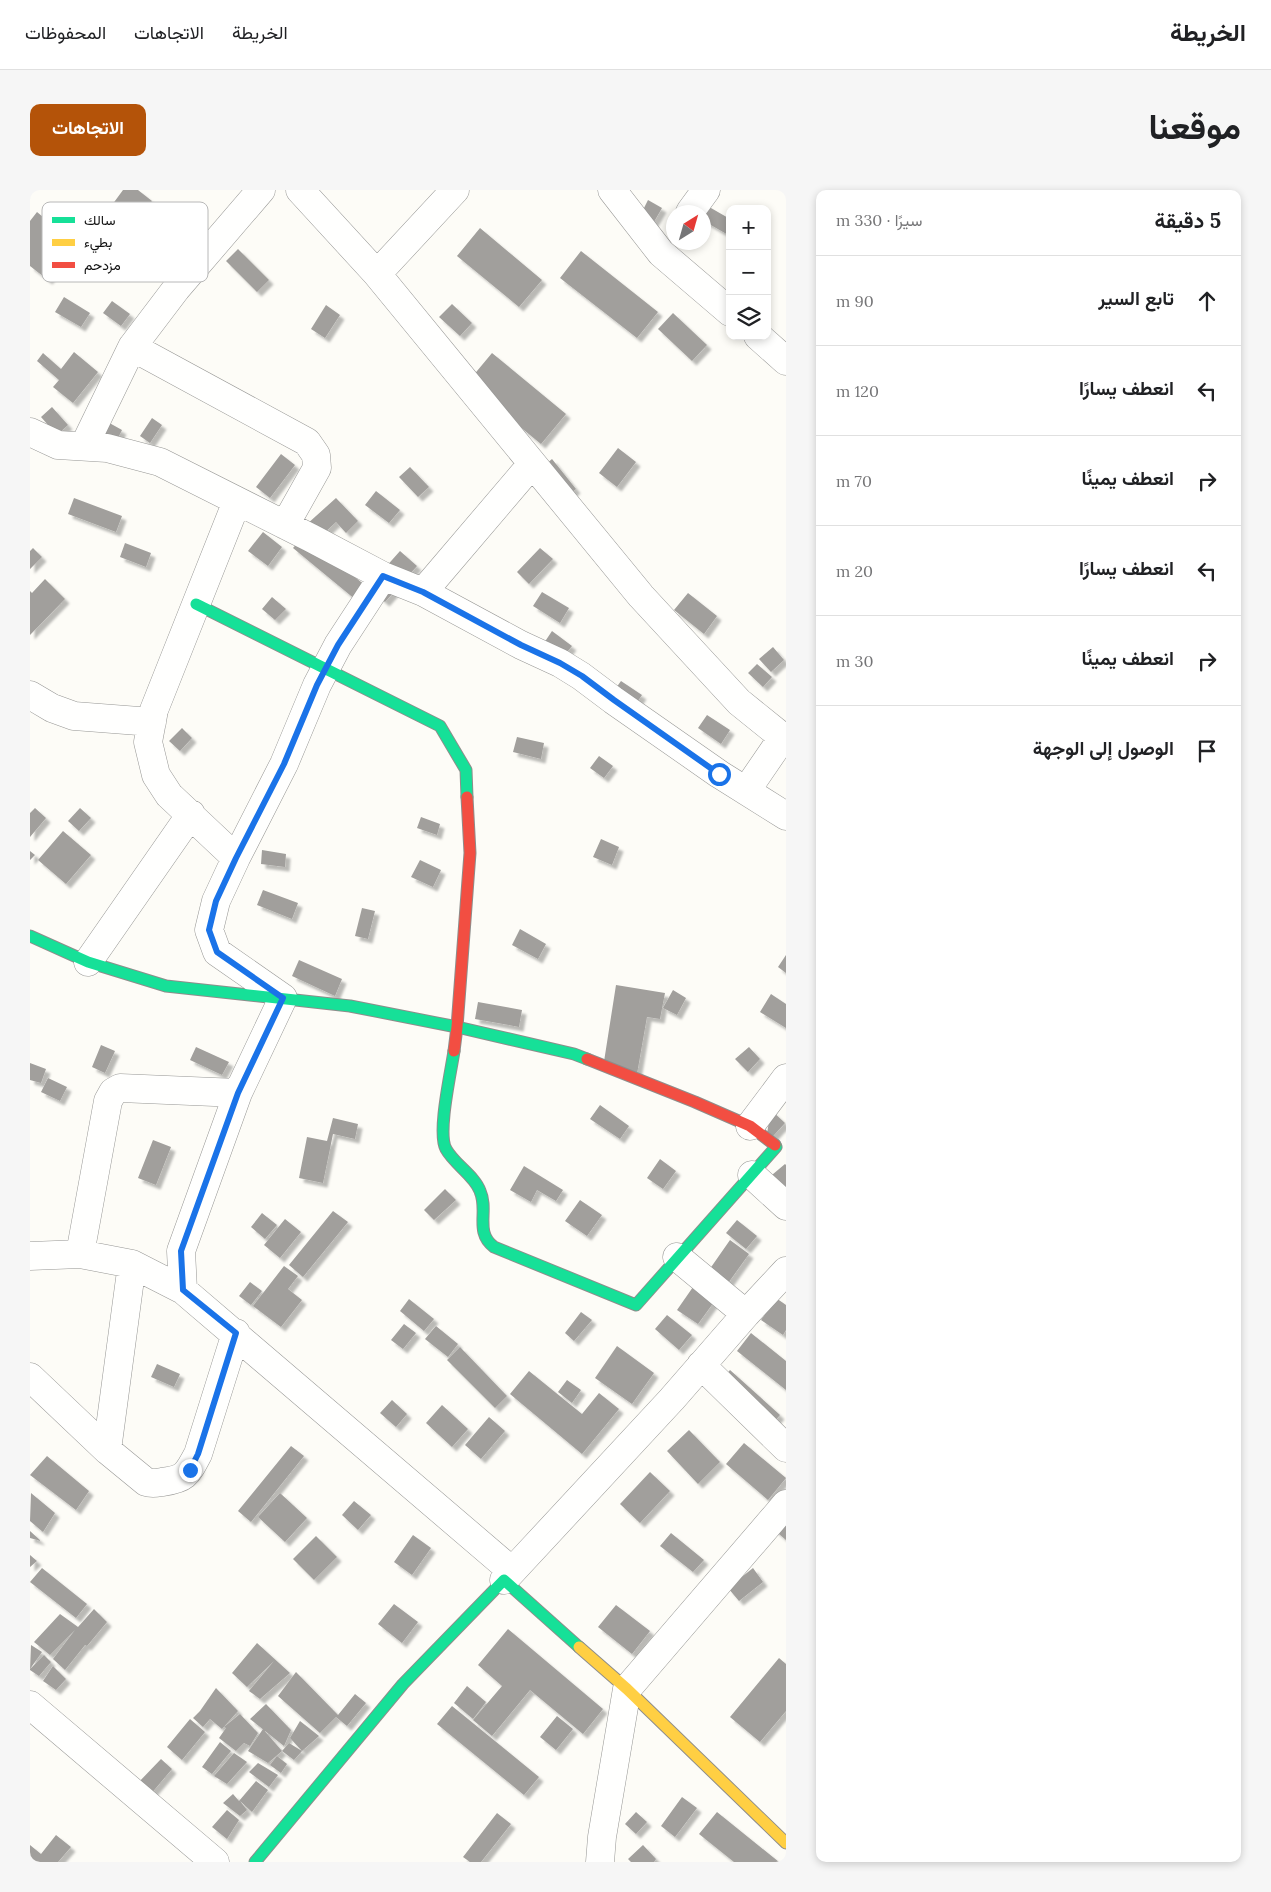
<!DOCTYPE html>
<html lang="ar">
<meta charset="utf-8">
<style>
:root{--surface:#fff;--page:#f6f6f6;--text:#202124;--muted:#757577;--line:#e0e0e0;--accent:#b45309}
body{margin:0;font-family:Lora,Vazirmatn,serif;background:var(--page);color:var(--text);direction:rtl}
.controls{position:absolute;right:15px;top:15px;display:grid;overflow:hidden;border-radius:10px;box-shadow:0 2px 8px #0003}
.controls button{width:45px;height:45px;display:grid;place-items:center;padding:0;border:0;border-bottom:1px solid var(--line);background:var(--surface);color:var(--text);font:25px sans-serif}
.compass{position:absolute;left:636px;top:15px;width:45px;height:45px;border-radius:50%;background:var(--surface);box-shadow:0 2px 8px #0003;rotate:37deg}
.stop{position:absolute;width:15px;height:15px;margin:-11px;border:4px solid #1a73e8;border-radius:50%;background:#fff}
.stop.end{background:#1a73e8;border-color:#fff;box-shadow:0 1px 5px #0008}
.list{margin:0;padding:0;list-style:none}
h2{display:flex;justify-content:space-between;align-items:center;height:65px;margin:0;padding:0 20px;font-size:21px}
h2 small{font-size:16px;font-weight:400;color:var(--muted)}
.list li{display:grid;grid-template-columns:32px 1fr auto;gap:15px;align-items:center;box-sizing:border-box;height:90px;padding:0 20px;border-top:1px solid var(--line)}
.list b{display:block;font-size:19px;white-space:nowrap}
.list em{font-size:16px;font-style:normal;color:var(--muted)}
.icon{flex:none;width:28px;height:28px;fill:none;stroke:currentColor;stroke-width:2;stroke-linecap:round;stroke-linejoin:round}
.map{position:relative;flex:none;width:756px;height:1672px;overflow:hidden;direction:ltr;border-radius:10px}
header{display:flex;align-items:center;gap:30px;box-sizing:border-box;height:70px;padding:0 25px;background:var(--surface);border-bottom:1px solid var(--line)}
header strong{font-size:24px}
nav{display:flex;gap:28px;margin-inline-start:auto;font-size:18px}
.intro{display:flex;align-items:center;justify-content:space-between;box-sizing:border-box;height:120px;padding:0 30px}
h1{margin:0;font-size:35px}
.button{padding:12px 22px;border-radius:10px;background:var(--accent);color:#fff;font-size:18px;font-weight:700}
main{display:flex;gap:30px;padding:0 30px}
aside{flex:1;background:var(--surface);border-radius:10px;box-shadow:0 2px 8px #0003}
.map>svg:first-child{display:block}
</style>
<header>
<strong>الخريطة</strong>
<nav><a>الخريطة</a><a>الاتجاهات</a><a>المحفوظات</a></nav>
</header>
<div class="intro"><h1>موقعنا</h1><a class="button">الاتجاهات</a></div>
<main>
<aside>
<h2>5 دقيقة<small>سيرًا · 330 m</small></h2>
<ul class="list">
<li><svg class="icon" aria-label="ahead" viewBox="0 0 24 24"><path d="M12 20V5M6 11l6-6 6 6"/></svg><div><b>تابع السير</b></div><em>90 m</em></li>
<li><svg class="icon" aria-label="left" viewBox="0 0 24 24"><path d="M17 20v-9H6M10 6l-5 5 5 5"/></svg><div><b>انعطف يسارًا</b></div><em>120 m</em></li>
<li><svg class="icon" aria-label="right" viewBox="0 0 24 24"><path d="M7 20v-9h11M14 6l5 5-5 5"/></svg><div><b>انعطف يمينًا</b></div><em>70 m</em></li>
<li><svg class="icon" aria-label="left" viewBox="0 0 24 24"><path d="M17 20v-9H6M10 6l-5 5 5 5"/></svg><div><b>انعطف يسارًا</b></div><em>20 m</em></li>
<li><svg class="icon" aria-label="right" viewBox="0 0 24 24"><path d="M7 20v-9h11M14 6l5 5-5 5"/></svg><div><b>انعطف يمينًا</b></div><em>30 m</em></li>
<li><svg class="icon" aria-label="arrive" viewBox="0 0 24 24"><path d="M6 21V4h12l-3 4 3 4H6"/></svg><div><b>الوصول إلى الوجهة</b></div></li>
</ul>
</aside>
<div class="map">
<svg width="756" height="1672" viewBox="0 0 756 1672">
<defs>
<filter id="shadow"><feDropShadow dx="4.5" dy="4.5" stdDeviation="1" flood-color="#0004"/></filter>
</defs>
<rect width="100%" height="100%" fill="#fdfcf7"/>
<path fill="#a19f9c" filter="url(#shadow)" d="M 93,0 L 108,0 L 122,11 L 105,33 L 82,15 Z
M 618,10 L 632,18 L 621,37 L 608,30 Z
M 674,14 L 700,29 L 700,46 L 674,31 Z
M 7,22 L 36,46 L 55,22 L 65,30 L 18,90 L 0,76 L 0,31 Z
M 450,38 L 512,90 L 489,117 L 427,66 Z
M 208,59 L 239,90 L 227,102 L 196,71 Z
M 551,61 L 628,122 L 607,148 L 530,88 Z
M 34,107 L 60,123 L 51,137 L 25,122 Z
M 82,111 L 100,124 L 91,136 L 73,123 Z
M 422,114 L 442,133 L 430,146 L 409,127 Z
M 296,115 L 310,125 L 295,148 L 281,139 Z
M 643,123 L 677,155 L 662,171 L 628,139 Z
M 44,162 L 68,182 L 43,213 L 23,197 L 29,190 L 7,171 L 13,163 L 31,179 Z
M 462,163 L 536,224 L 511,254 L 437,193 Z
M 22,217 L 38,235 L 27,245 L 11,227 Z
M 122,228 L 132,235 L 120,253 L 110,246 Z
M 74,230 L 92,240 L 84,256 L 66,247 Z
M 588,258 L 606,272 L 587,297 L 569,283 Z
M 251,264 L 265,275 L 240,308 L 226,297 Z
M 522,269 L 546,299 L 526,316 L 502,286 Z
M 380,277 L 399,297 L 388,307 L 369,287 Z
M 346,301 L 370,320 L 359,333 L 335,315 Z
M 44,308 L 92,326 L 86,342 L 38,324 Z
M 306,308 L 328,331 L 316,343 L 306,332 L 289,348 L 276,335 Z
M 233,342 L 252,357 L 238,376 L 218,361 Z
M 274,345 L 337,397 L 326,410 L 263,358 Z
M 95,353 L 121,363 L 116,377 L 90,367 Z
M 3,358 L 12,367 L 0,379 L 0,361 Z
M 510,358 L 523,369 L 499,394 L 487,382 Z
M 370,361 L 387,376 L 355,412 L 338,397 Z
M 15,389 L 35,409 L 0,445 L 0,401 L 2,403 Z
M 512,402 L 539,418 L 530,433 L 503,416 Z
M 658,403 L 687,426 L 674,444 L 644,420 Z
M 242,407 L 256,419 L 245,430 L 232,419 Z
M 522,441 L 542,456 L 533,467 L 514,453 Z
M 743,457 L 754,470 L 741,482 L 729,469 Z
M 727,474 L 742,487 L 733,497 L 718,483 Z
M 591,491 L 612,505 L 594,531 L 573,516 Z
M 677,525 L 700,540 L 691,554 L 668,538 Z
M 152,538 L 162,548 L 150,561 L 139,551 Z
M 487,547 L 514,553 L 511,569 L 483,562 Z
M 569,566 L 583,576 L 574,588 L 560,578 Z
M 5,618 L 16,628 L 0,647 L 0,623 Z
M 50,618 L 61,628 L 49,641 L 38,631 Z
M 391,627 L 410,634 L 407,645 L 387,638 Z
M 33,641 L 61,665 L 36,694 L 8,670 Z
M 571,649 L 589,657 L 582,675 L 563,667 Z
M 232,660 L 256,664 L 255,677 L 231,674 Z
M 0,661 L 5,665 L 0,670 Z
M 390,670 L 411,680 L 403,697 L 381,687 Z
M 233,700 L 268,713 L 262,729 L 227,715 Z
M 332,718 L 345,721 L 338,749 L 325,746 Z
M 490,739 L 516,754 L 508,769 L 482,755 Z
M 756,765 L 756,783 L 748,777 Z
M 269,770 L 312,789 L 305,806 L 262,786 Z
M 586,795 L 635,803 L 630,829 L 617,827 L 607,884 L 573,878 Z
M 643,800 L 656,808 L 647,825 L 633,818 Z
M 741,804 L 756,814 L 756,838 L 730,822 Z
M 448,812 L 492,820 L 489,837 L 445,829 Z
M 71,855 L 85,861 L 75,883 L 62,877 Z
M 166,857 L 199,872 L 192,885 L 160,870 Z
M 719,857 L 730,869 L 718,882 L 705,869 Z
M 0,873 L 16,879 L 11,893 L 0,890 Z
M 18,888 L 37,897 L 30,911 L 11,902 Z
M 570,915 L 599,936 L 590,949 L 560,929 Z
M 741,920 L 755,933 L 735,955 Z
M 303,928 L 328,934 L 325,949 L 303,944 L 293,993 L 269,988 L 277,947 L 297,951 Z
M 123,950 L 141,957 L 126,995 L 108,988 Z
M 630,969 L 646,981 L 633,999 L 617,988 Z
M 755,974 L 756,975 L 756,1014 L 736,990 Z
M 494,976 L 533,1000 L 526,1011 L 507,1000 L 501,1012 L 480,1000 Z
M 415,999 L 426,1010 L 404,1030 L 394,1020 Z
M 550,1010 L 572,1025 L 557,1046 L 535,1031 Z
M 303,1021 L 318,1032 L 273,1087 L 259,1075 Z
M 232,1023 L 247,1035 L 235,1049 L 221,1037 Z
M 255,1029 L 271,1042 L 250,1068 L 234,1055 Z
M 707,1030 L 727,1046 L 716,1059 L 696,1043 Z
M 700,1050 L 719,1064 L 696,1096 L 677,1083 Z
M 254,1076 L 268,1086 L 258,1099 L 272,1110 L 251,1137 L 223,1116 Z
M 220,1092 L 232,1101 L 221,1115 L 209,1106 Z
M 663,1097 L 684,1112 L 668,1134 L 647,1120 Z
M 746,1108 L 756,1115 L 756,1140 L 753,1145 L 731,1130 Z
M 379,1109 L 404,1129 L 394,1141 L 370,1121 Z
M 551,1122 L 562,1130 L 544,1151 L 535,1143 Z
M 637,1125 L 662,1145 L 649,1160 L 625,1139 Z
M 374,1134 L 386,1143 L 373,1159 L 361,1150 Z
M 406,1136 L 428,1154 L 418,1167 L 395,1149 Z
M 721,1143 L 756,1171 L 756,1200 L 707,1161 Z
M 587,1156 L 624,1183 L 602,1214 L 565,1188 Z
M 430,1157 L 477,1206 L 465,1218 L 417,1170 Z
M 127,1174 L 150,1184 L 144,1197 L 121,1187 Z
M 700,1180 L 750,1225 L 738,1239 L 688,1194 Z
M 499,1181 L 552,1224 L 569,1203 L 589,1219 L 552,1264 L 480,1204 Z
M 537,1190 L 551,1200 L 542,1213 L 528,1202 Z
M 362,1210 L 377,1224 L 366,1237 L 350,1223 Z
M 412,1215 L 438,1239 L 422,1257 L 396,1233 Z
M 459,1227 L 475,1241 L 451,1269 L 435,1255 Z
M 659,1240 L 690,1272 L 668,1294 L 637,1261 Z
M 714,1253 L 756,1288 L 738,1310 L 696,1274 Z
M 261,1256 L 274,1266 L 221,1332 L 208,1321 Z
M 17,1266 L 59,1301 L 46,1320 L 0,1285 Z
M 620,1282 L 640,1301 L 610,1333 L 590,1314 Z
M 1,1303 L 25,1323 L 13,1342 L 0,1331 Z
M 250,1303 L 277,1328 L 255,1352 L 228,1327 Z
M 324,1311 L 341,1325 L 328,1340 L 312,1325 Z
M 756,1331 L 756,1350 L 742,1338 Z
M 0,1341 L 11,1351 L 0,1348 Z
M 641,1343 L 674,1370 L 663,1382 L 630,1356 Z
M 383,1345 L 401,1358 L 382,1385 L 364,1372 Z
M 286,1346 L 307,1367 L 284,1390 L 263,1369 Z
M 0,1365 L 7,1371 L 0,1377 Z
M 12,1378 L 57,1414 L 46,1428 L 0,1392 Z
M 723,1378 L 733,1392 L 709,1411 L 698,1398 Z
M 364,1414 L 388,1432 L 372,1453 L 348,1434 Z
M 586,1415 L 620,1441 L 602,1464 L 568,1437 Z
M 64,1419 L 77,1432 L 57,1456 L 55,1455 L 35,1480 L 23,1469 L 45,1440 L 20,1465 L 4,1452 L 30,1424 L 48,1437 Z
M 478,1439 L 573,1519 L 553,1544 L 500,1500 L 462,1546 L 443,1530 L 472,1496 L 448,1475 Z
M 227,1453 L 260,1483 L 230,1509 L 219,1501 L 244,1471 L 217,1497 L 202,1483 Z
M 1,1455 L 12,1462 L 0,1479 L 14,1465 L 21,1472 L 9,1486 L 0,1480 Z
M 749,1468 L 756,1474 L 756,1521 L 730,1552 L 700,1527 Z
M 23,1476 L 36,1489 L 26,1500 L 13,1491 Z
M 266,1482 L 308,1525 L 325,1504 L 336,1513 L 317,1536 L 306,1527 L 290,1543 L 248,1506 Z
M 437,1496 L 456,1512 L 443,1529 L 424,1513 Z
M 186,1498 L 208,1521 L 192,1539 L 180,1529 L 173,1537 L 163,1528 L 170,1521 Z
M 236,1514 L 261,1540 L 254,1556 L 220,1529 Z
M 422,1516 L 509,1587 L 494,1605 L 407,1534 Z
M 210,1524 L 228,1543 L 220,1556 L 214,1553 L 206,1561 L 189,1548 L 196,1538 L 194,1537 Z
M 527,1526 L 543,1539 L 526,1560 L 510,1547 Z
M 160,1529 L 175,1542 L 152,1570 L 137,1557 Z
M 270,1531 L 289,1546 L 272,1561 L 260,1548 Z
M 233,1539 L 252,1561 L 238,1573 L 218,1561 Z
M 190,1552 L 201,1561 L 182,1584 L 172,1577 Z
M 259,1553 L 272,1561 L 264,1570 L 252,1561 Z
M 204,1563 L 217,1572 L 197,1594 L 184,1586 Z
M 247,1566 L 257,1574 L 251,1583 L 240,1575 Z
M 131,1569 L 142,1579 L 120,1605 L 107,1594 Z
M 228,1573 L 248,1585 L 239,1597 L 219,1582 Z
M 226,1591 L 238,1600 L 222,1622 L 210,1611 L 217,1620 L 210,1626 L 193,1613 L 203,1604 L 209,1611 Z
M 652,1607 L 667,1618 L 645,1647 L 631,1636 Z
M 197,1620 L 209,1630 L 197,1649 L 182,1637 Z
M 606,1622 L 617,1632 L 606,1644 L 595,1634 Z
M 687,1622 L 749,1672 L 704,1672 L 669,1644 Z
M 467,1623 L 481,1634 L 451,1672 L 440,1672 L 433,1667 Z
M 26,1645 L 41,1657 L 28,1672 L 0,1672 L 0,1655 L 11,1664 Z
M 613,1655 L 626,1669 L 624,1672 L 601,1672 L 598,1669 Z"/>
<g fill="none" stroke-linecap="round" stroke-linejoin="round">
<g stroke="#979795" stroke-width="29">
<path id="street" d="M 270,0 L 347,84 L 611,406 L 709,512 L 756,550
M 582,0 L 631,63 L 700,122
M 660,22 L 676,0
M 347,84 L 425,0
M 728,146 L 756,171
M 102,157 L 277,252 L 286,265 L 287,278 L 255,335
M 0,242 L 28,255 L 77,258 L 130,272 L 281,348 L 353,386 L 393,402 L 491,455 L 530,473 L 551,486 L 583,510 L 689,584 L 756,626
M 54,256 L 102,157 L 146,99 L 231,0
M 393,402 L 502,274
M 0,505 L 22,518 L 44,526 L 122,532
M 716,601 L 753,547
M 206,668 L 139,605 L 126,585 L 118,552 L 124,520 L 207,311
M 58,772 L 161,624
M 720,936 L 756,888
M 722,985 L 756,1016
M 50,1064 L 78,911 L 83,902 L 90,898 L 208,903
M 0,1066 L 50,1064 L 102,1074 L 153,1100 L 482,1381
M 647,1067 L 716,1124
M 153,1100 L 151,1061 L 208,903 L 253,808 L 187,762 L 179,740 L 186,711 L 206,668 L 254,574 L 287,495 L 308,455 L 353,386
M 671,1175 L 756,1258
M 0,1187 L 77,1260 L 116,1292 C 122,1294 126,1293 132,1292 C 155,1289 157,1285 168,1264 L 206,1143
M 77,1260 L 102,1074
M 474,1390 L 642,1209 L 716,1124 L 756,1081
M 0,1515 L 185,1672
M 570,1672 L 572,1647 L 597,1499 L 756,1314"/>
</g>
<g stroke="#8e8d8b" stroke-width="13">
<path id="fast" d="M 166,414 L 410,536 L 436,580 L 437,607
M 0,746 L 58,772 L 136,796 L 320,816 L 427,837 L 544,864 L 557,869
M 424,861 C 421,882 407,943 416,959 C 424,974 445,986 450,1001 C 459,1021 444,1042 464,1057 L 606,1115 L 746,957 L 745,955
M 225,1672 L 373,1494 L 474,1390 L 549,1457"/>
</g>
<g stroke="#8e8d8b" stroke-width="13">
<path id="slow" d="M 549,1457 L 597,1499 L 756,1653"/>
</g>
<g stroke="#8e8d8b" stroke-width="13">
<path id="jam" d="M 424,861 L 427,837 L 440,663 L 437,607
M 557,869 L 665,912 L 720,936 L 745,955"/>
</g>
<use href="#street" stroke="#fffffe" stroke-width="28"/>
<use href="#fast" stroke="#16e098" stroke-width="11"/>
<use href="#slow" stroke="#ffcf43" stroke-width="11"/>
<use href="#jam" stroke="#f24e42" stroke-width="11"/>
</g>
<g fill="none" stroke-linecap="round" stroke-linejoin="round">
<path stroke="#1a73e8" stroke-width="6" d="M 160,1280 L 168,1264 L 206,1143 L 153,1100 L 151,1061 L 208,903 L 253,808 L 187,762 L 179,740 L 186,711 L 206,668 L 254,574 L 287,495 L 308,455 L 353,386 L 393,402 L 491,455 L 530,473 L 552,486 L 584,510 L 689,584"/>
</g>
<rect x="12" y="12" width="166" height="80" rx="8" fill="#fff" stroke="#b8b8b8" stroke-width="1"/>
<rect x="22" y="27" width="23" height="6" fill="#16e098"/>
<rect x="22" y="49" width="23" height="7" fill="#ffcf43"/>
<rect x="22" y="72" width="23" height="6" fill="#f24e42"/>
<g font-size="14" fill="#111">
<text x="54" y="35">سالك</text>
<text x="54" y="57">بطيء</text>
<text x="54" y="80">مزدحم</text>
</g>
</svg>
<div class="controls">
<button>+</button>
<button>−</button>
<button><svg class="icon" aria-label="layers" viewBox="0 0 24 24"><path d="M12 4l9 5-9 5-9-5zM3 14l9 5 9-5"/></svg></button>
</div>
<svg class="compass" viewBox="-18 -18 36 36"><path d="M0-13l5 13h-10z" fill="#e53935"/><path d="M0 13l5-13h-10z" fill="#757577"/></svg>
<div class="stop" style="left:689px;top:584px"></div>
<div class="stop end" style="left:160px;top:1280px"></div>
</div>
</main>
